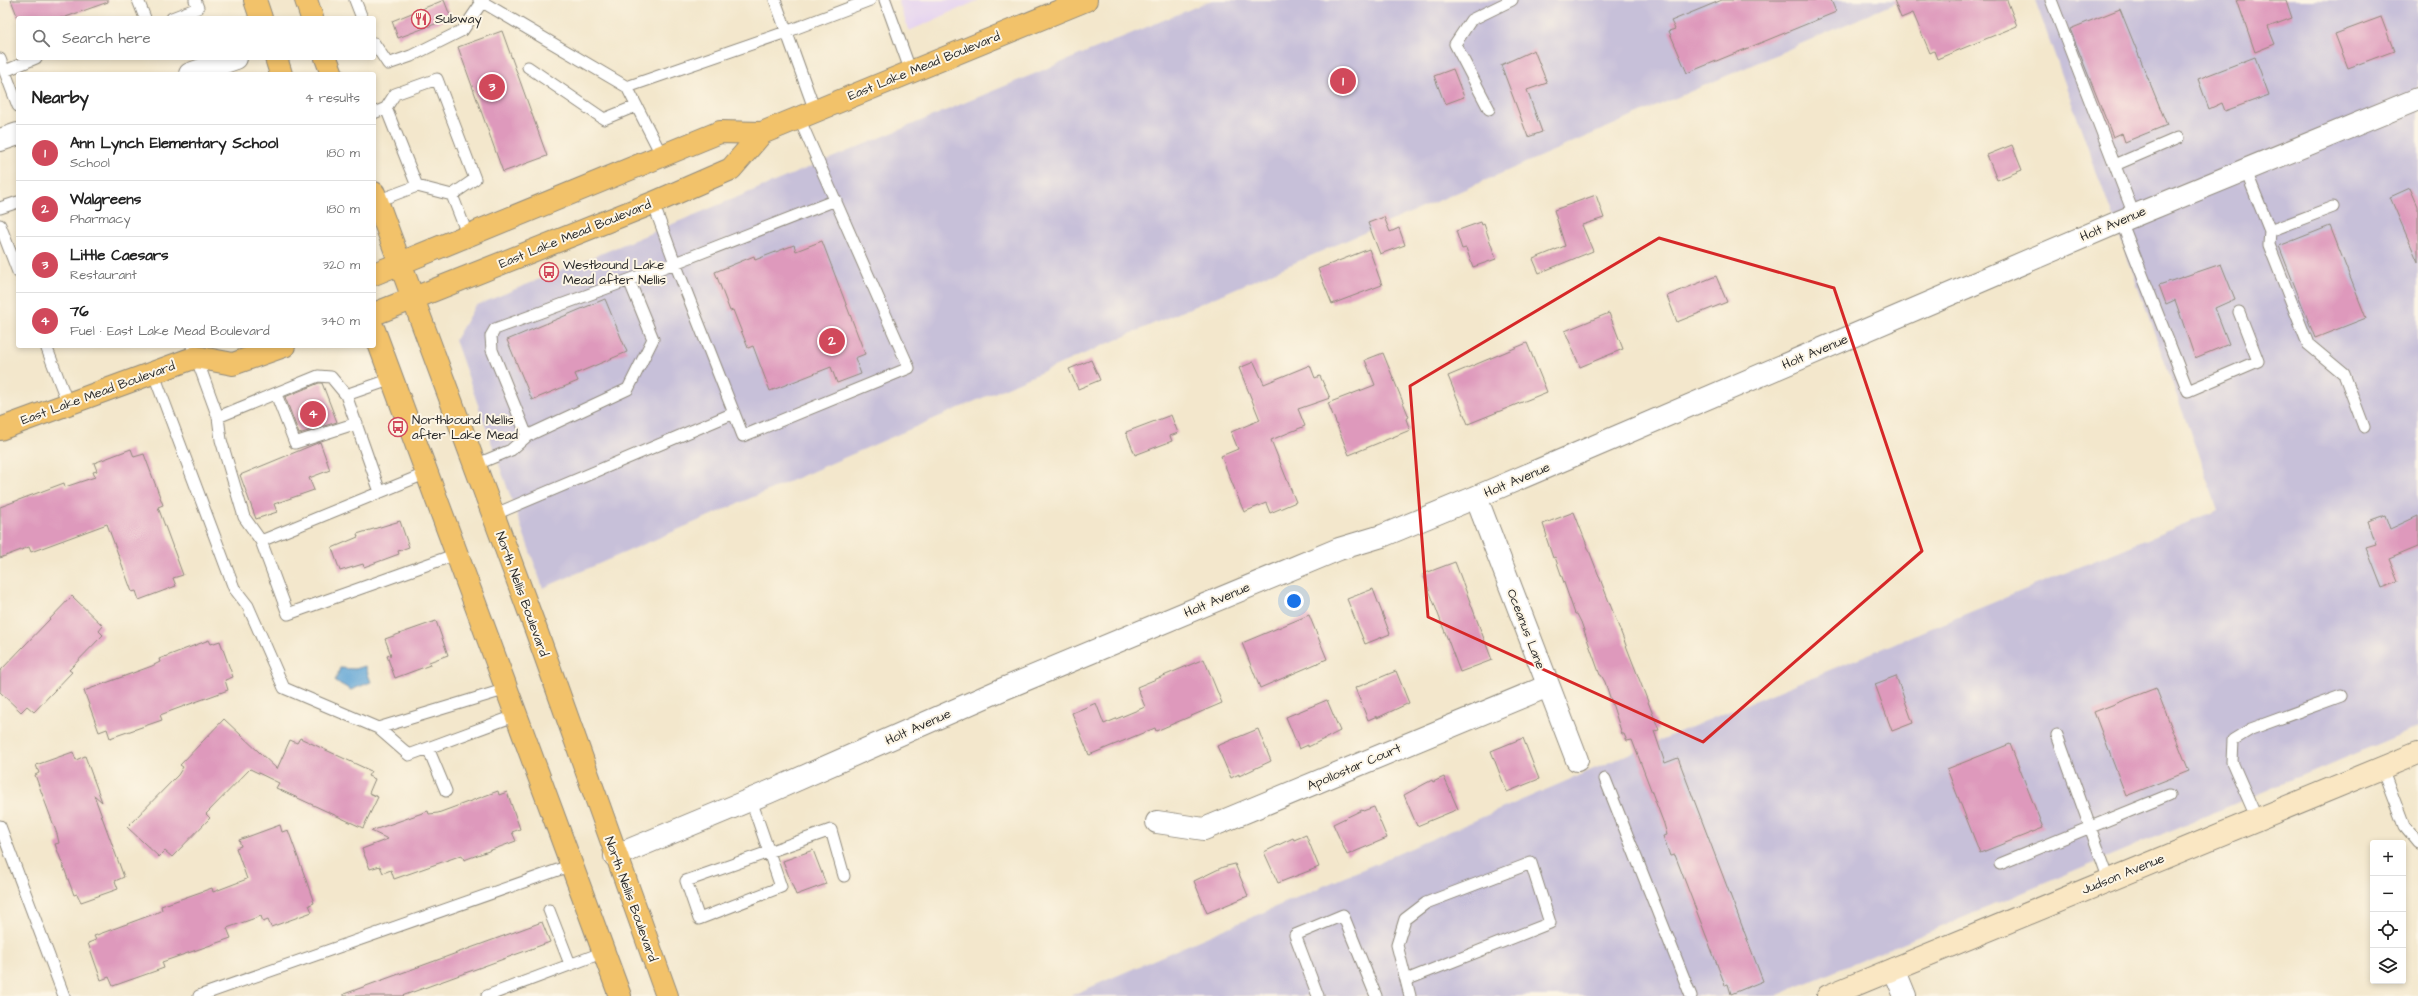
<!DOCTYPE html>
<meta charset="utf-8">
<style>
:root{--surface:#fff;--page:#f6f6f6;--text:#222;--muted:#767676;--line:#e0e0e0;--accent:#d1495b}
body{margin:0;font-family:"Architects Daughter",sans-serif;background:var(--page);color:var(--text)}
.controls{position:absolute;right:12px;bottom:12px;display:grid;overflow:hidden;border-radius:4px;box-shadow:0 2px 6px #0003}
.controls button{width:36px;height:36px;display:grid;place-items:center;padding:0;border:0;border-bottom:1px solid var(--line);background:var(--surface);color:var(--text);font:20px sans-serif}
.you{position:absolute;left:1294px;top:601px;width:14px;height:14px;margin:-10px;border:3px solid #fff;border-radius:50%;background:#1a73e8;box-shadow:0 0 0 6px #1a73e833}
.badge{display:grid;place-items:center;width:26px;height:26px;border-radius:50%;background:var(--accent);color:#fff;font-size:13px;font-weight:700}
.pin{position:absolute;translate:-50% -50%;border:2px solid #fff;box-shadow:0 1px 4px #0006}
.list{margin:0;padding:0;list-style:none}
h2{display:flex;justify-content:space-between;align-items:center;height:52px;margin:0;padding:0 16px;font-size:17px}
h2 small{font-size:13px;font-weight:400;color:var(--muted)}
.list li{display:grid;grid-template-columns:26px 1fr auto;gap:12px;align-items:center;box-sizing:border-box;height:56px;padding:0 16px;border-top:1px solid var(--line)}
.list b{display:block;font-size:15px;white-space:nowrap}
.list p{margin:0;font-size:13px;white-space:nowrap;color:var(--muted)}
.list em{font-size:13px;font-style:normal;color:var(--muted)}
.icon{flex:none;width:22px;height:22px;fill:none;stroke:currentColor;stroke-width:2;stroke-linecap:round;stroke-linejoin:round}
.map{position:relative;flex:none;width:2418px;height:996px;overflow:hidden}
.search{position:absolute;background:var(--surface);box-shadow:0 2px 6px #0003;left:16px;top:16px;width:360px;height:44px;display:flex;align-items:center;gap:10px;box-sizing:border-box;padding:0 14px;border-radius:4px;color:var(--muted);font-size:15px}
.panel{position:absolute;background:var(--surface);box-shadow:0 2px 6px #0003;left:16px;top:72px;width:360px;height:276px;border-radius:4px}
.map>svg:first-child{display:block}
</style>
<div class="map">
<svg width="2418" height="996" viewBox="0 0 2418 996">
<rect width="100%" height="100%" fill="#fcf5e5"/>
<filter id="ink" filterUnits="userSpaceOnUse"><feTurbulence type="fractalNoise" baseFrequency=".025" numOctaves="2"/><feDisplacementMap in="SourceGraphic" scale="8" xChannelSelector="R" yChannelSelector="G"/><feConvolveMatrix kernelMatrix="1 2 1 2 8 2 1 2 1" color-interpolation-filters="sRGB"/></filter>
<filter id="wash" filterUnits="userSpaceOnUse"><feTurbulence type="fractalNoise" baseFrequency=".012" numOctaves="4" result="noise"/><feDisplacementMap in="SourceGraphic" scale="16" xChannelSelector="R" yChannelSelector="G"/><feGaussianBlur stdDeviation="0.9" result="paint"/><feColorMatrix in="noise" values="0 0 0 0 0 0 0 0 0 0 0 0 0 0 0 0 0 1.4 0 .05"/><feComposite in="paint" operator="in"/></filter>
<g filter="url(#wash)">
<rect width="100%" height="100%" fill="#f3e7cc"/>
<path fill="#e5d3f1" d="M 898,0 L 979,0 L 909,31 Z"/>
<path fill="#c7c0d9" d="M 1212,0 L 1902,0 L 543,588 L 455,340 L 475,306 Z
M 2035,0 L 2418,0 L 2418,727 L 1776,996 L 1070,996 L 1686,729 L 2218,510 Z"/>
<path fill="#61a5d6" stroke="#466880" d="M 365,666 L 371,682 L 351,690 L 335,681 L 340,668 L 355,669 Z"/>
<g id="blocks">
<path fill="#de99bc" d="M 11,0 L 108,0 L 108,2 L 63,18 L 18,18 Z
M 444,0 L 451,18 L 398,38 L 392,21 Z
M 1722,0 L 1831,0 L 1836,12 L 1687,73 L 1669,31 L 1675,29 L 1671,21 Z
M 1894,0 L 2007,0 L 2017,26 L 1937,59 L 1934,51 L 1930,53 L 1913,13 L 1901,18 Z
M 2237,0 L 2286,0 L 2292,18 L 2268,27 L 2275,44 L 2255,52 Z
M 2120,9 L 2167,125 L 2125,142 L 2122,133 L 2113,137 L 2070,29 Z
M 2381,17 L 2394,51 L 2348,68 L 2335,34 Z
M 502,31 L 547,156 L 503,172 L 458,47 Z
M 1534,50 L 1547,83 L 1527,90 L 1542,132 L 1528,137 L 1501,65 Z
M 2255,57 L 2269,95 L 2225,111 L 2222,103 L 2209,109 L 2198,79 Z
M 1453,69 L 1464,97 L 1445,104 L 1434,76 Z
M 2012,145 L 2022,170 L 1997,180 L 1987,155 Z
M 2410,188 L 2418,206 L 2418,262 L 2390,197 Z
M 1596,195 L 1604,218 L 1582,225 L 1593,251 L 1539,273 L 1533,259 L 1565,246 L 1554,210 Z
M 1384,217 L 1390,232 L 1399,228 L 1405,245 L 1380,254 L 1368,223 Z
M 1481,222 L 1482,225 L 1484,224 L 1496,259 L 1473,267 L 1466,248 L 1462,249 L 1456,231 Z
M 2330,226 L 2366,318 L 2315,338 L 2279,246 Z
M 822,241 L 865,354 L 855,358 L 861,374 L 837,383 L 831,367 L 770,391 L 753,346 L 748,348 L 733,310 L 730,311 L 715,272 L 754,256 L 755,260 L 794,245 L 796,251 Z
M 1369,249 L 1382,285 L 1332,304 L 1318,269 Z
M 2221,264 L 2235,299 L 2215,308 L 2229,344 L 2195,358 L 2175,300 L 2166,304 L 2159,285 Z
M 1716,276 L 1727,302 L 1677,322 L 1667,296 Z
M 605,299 L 627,352 L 575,374 L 578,381 L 532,400 L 507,340 Z
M 1609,313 L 1623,349 L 1580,367 L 1565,331 Z
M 1527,343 L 1547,392 L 1468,424 L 1448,376 Z
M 1383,353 L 1409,417 L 1406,419 L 1410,430 L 1349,455 L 1328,403 L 1375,385 L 1365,360 Z
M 1091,360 L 1100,380 L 1078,389 L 1069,369 Z
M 1254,362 L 1264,384 L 1310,365 L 1315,378 L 1320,376 L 1330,398 L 1298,409 L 1305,426 L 1271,440 L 1296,502 L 1270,513 L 1266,503 L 1244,512 L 1221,456 L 1238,449 L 1231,432 L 1260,420 L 1239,368 Z
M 319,383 L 322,383 L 337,422 L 299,434 L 285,397 Z
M 1171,415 L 1178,433 L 1170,436 L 1172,441 L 1135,455 L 1126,432 Z
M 320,442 L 330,470 L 309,478 L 314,490 L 274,504 L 277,512 L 256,519 L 240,475 Z
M 131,449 L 134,457 L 144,454 L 163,505 L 158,507 L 183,575 L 173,578 L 176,586 L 139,600 L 136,591 L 132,592 L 107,524 L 31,552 L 29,547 L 0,558 L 0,507 L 64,483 L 65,487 L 95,477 L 93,472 L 97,471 L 94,463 Z
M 1574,512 L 1659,730 L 1654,731 L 1665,763 L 1678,758 L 1763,981 L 1731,994 L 1728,984 L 1725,985 L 1675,855 L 1670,856 L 1663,836 L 1667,835 L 1664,824 L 1632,740 L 1627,741 L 1624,734 L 1622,734 L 1605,682 L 1601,675 L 1600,675 L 1581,622 L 1577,614 L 1575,614 L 1555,557 L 1553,558 L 1546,537 L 1547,536 L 1543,524 Z
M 2385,515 L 2390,529 L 2418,516 L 2418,547 L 2389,559 L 2398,582 L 2382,588 L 2366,547 L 2376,544 L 2368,521 Z
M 400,521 L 409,547 L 398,551 L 399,554 L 364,567 L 363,564 L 340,571 L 332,548 L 358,537 L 357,534 Z
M 1455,562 L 1492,660 L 1460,672 L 1423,574 Z
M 1373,589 L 1390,634 L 1365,644 L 1347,599 Z
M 72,596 L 103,626 L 99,631 L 103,635 L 69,670 L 72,672 L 34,712 L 27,706 L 21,712 L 0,692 L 0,671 Z
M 1309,615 L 1327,659 L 1260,688 L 1242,643 Z
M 436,621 L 448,655 L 429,662 L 430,665 L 395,678 L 387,656 L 391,655 L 385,639 Z
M 209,640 L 211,644 L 220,641 L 233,677 L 225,680 L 228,690 L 160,715 L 162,720 L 110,738 L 107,729 L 99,732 L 84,691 L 152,666 L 160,662 L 159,659 Z
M 1204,659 L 1222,703 L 1156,731 L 1155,728 L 1089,755 L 1072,713 L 1096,703 L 1104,724 L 1145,707 L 1137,687 Z
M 1396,671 L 1409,703 L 1377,718 L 1377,716 L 1368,720 L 1355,688 Z
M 1896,676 L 1913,723 L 1892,731 L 1875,684 Z
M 2156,688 L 2189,771 L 2126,796 L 2094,712 Z
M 1327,700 L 1340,731 L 1308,747 L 1308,745 L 1299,749 L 1286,717 Z
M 224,719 L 277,769 L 290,740 L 297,743 L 300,738 L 371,771 L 368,776 L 375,779 L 369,793 L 378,797 L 363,828 L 276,788 L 279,783 L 250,769 L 206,814 L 210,818 L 172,857 L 165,851 L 159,857 L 127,827 L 178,775 L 183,767 L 180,765 Z
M 1258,729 L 1271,761 L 1239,776 L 1239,774 L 1231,778 L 1217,746 Z
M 1523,738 L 1539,779 L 1507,792 L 1491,751 Z
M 2010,744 L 2043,828 L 1980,853 L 1947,769 Z
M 73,752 L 76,760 L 85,756 L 102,802 L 94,795 L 124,877 L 115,881 L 118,889 L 81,902 L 77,894 L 74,895 L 55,844 L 59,843 L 57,834 L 35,775 L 39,773 L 36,765 Z
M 1444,777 L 1458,809 L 1417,826 L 1404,795 L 1432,780 L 1433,782 Z
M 498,791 L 499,795 L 507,792 L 520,829 L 512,832 L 516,841 L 464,860 L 462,855 L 394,879 L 391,870 L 383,873 L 380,866 L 370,869 L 362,849 L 388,839 L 371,831 L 428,811 L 429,814 L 438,813 Z
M 1374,807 L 1387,838 L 1347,855 L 1333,824 L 1362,810 L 1363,811 Z
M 280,825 L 282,832 L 288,830 L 304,874 L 314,903 L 309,905 L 312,912 L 271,927 L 268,920 L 263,922 L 261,916 L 227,928 L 231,938 L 162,962 L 164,968 L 113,986 L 109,977 L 101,980 L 88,943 L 96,940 L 94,936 L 154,914 L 162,910 L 161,906 L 212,888 L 213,892 L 247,879 L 236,848 L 241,846 L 239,840 Z
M 1306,835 L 1319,867 L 1278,883 L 1264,852 L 1293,838 L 1294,840 Z
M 813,850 L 826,884 L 796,895 L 783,861 Z
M 1235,864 L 1248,896 L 1207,913 L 1194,881 L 1223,867 Z
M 542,922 L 550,942 L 402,996 L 344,996 L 344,994 Z"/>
</g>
</g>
<g filter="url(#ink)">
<use href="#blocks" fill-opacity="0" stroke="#8f897c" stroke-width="1"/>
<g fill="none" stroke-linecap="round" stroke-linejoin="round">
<g stroke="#8f897c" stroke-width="13">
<path id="lane" d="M 138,0 L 145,18
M 355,0 L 362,18
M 479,0 L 627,87 L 662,156
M 775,0 L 815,111
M 885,0 L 911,72
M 2051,0 L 2134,215
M 172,18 L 198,8 L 195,0
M 374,43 L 388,64 L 411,56 L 463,30 L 482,2
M 0,59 L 18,106
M 528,67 L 604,119 L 636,106
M 5,71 L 36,58
M 627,87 L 786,32 L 870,0
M 386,108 L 395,94 L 437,79 L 475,179 L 452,195
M 1489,109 L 1455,44 L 1471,20 L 1512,0
M 374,113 L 386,108 L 417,186
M 2115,165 L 2178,138
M 2246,171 L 2270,231 L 2269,245 L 2308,344 L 2344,374 L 2364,427
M 377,201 L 417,186 L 452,195 L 468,236
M 653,203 L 675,263 L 743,436 L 909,368 L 799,118
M 0,208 L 18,202
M 2121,221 L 2188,391 L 2258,361 L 2239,312
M 0,225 L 18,272
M 2270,231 L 2333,207
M 46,346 L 68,404
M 192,346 L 218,417 L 221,440 L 244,517 L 261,541
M 153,372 L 234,588 L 248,606 L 284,688 L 378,728 L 507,689
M 276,394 L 295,443 L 357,423
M 346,395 L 392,379
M 218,417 L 318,376 L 331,377 L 346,395 L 380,492
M 527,436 L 492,350 L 491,336 L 495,329 L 675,263 L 836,200
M 475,465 L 511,450 L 527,436 L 628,389 L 653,339 L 629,280
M 427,473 L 261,541 L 288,614 L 457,554
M 493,515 L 734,413
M 378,728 L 409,755 L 517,715
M 2057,735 L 2109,880
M 428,748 L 446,791
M 2382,768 L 2404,826 L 2418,843
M 1605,779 L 1691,996
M 751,800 L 781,887 L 699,919 L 686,881 L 831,830 L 844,876
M 2257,819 L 2232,762 L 2233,740 L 2251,729 L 2341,696
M 0,826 L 64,996
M 2000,864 L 2169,795
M 549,910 L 570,964
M 1406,980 L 1550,923 L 1531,863 L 1426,903 L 1405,919 L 1397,945 L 1410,996
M 199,996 L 572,865
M 487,996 L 604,952
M 1318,996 L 1295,935 L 1343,915 L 1376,996"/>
</g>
<g stroke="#8f897c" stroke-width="24">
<path id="street" d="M 190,74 L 236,58
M 0,140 L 18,134
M 1476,497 L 1577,760
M 1157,822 L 1204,829 L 1548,686
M 615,856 L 769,792 L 1003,689 L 1339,549 L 1382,536 L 1476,497 L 2121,221 L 2418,99
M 1894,969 L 1905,996"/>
</g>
<g stroke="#8f897c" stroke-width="24">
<path id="secondary" d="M 1828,996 L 2418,753"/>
</g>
<g stroke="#8f897c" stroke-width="24">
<path id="primary" d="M 255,0 L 261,18
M 306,0 L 312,18
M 276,58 L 281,74
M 326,58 L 332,74
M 374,193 L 536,630 L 667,996
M 374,274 L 720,132 L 762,133 L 1086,0
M 374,314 L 653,203 L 731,169 L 762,133
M 374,330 L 620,996
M 0,429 L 196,357 L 233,364 L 284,346"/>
</g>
<use href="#lane" stroke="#fff" stroke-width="11"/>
<use href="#street" stroke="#fff" stroke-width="22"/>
<use href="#secondary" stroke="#fae7c3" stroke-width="22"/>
<use href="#primary" stroke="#f2c26a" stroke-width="22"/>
</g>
</g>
<path fill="none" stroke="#d62828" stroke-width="3" stroke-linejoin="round" d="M 1659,238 L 1834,288 L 1922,551 L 1703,742 L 1428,617 L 1410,386 Z"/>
<defs>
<g id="restaurant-ring" transform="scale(1)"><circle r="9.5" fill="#fcf5e5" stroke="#d1495b" stroke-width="1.5"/><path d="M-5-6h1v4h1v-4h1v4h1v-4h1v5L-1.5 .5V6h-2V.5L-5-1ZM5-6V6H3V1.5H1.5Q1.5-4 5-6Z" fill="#d1495b"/></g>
<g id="bus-ring" transform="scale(1)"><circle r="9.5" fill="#fcf5e5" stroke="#d1495b" stroke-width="1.5"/><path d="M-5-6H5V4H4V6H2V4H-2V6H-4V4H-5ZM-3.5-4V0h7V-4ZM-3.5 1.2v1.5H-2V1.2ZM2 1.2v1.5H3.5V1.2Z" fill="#d1495b"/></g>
</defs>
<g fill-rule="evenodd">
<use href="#restaurant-ring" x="421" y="19"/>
<use href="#bus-ring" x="549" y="272"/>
<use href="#bus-ring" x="398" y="427"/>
</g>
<g text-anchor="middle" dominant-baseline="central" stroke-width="4" stroke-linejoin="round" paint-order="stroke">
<g font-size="13" fill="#2b2b2b" stroke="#fcf5e5" text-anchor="start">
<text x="435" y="19">Subway</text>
<text x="563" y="265">Westbound Lake<tspan x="563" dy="15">Mead after Nellis</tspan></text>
<text x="412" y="420">Northbound Nellis<tspan x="412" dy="15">after Lake Mead</tspan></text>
</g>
<g font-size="13" fill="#2b2b2b" stroke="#fcf5e5">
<text transform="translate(924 66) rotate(-22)">East Lake Mead Boulevard</text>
<text transform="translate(2113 224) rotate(-23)">Holt Avenue</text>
<text transform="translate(575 234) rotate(-22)">East Lake Mead Boulevard</text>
<text transform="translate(1815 352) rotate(-23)">Holt Avenue</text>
<text transform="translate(98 393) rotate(-20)">East Lake Mead Boulevard</text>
<text transform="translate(1517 480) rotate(-23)">Holt Avenue</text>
<text transform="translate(522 594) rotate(70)">North Nellis Boulevard</text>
<text transform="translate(1217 600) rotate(-23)">Holt Avenue</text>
<text transform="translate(1526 629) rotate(69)">Oceanus Lane</text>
<text transform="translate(918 727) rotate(-24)">Holt Avenue</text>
<text transform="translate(1354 767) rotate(-23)">Apollostar Court</text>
<text transform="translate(2123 874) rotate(-22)">Judson Avenue</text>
<text transform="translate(631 899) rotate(70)">North Nellis Boulevard</text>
</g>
</g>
</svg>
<div class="controls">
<button>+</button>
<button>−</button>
<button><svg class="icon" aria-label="locate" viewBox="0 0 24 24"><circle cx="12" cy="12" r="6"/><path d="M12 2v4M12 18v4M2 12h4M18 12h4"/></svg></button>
<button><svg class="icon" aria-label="layers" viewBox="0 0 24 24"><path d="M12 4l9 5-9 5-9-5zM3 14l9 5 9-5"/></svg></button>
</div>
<div class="you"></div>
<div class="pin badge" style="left:1343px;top:81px">1</div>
<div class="pin badge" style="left:832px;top:341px">2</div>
<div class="pin badge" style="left:492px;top:87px">3</div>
<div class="pin badge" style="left:313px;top:414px">4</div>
<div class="search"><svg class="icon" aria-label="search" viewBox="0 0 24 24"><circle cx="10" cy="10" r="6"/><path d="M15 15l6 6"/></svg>Search here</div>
<section class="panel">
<h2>Nearby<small>4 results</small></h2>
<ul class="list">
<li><span class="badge">1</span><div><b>Ann Lynch Elementary School</b><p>School</p></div><em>180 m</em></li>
<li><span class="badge">2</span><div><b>Walgreens</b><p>Pharmacy</p></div><em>180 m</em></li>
<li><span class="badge">3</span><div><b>Little Caesars</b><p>Restaurant</p></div><em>320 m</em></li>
<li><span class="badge">4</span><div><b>76</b><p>Fuel · East Lake Mead Boulevard</p></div><em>340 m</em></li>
</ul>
</section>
</div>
